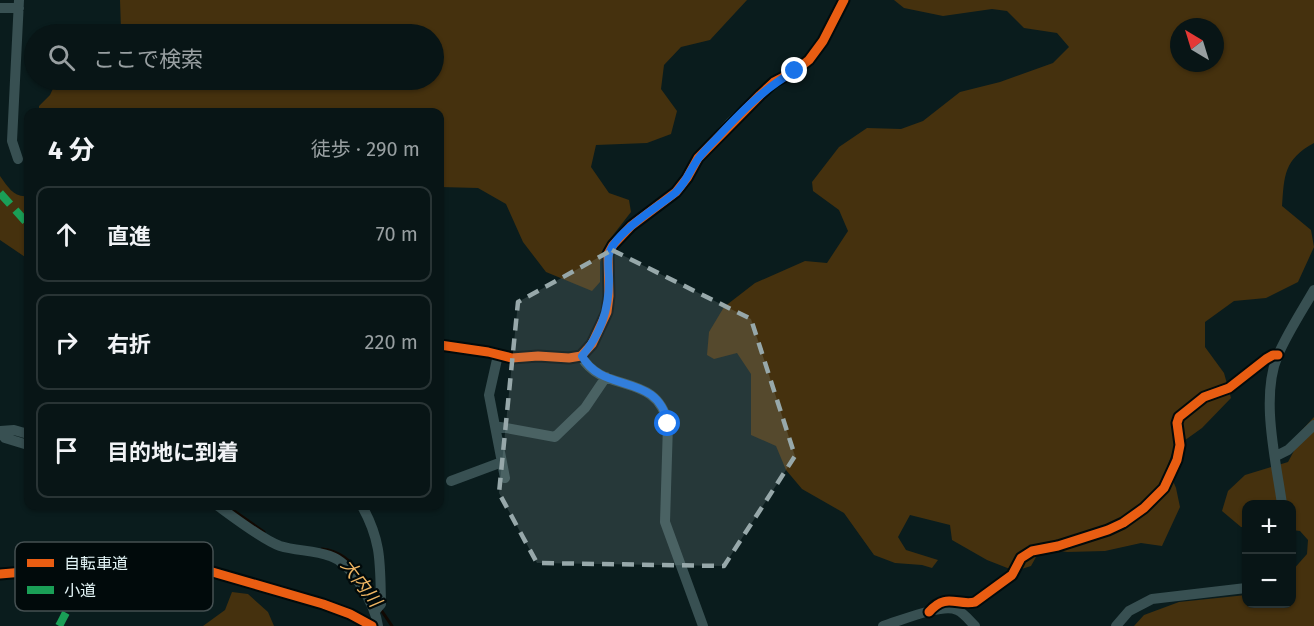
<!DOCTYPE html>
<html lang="ja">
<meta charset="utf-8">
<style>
:root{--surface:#081516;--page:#162223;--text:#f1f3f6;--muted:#989fa1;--line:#293435}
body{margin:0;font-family:"Fira Sans","Noto Sans JP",sans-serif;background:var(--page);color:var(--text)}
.controls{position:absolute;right:18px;bottom:18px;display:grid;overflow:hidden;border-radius:12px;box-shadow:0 2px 4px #0004}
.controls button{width:54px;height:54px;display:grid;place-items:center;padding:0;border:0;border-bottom:2px solid var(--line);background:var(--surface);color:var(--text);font:30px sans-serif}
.compass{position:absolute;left:1170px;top:18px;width:54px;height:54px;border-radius:50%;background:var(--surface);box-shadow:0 2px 4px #0004;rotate:322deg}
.stop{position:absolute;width:18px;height:18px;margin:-14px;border:4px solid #1a73e8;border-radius:50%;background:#fff}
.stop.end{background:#1a73e8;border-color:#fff;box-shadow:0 2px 6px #0008}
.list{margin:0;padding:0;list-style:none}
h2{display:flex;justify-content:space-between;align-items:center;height:78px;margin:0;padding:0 24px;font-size:26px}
h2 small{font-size:20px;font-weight:400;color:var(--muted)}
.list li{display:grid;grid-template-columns:39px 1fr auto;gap:18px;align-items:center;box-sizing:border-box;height:96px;margin:0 12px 12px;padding:0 12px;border:2px solid var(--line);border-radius:12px}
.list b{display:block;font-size:22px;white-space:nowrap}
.list em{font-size:20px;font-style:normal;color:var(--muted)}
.icon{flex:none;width:33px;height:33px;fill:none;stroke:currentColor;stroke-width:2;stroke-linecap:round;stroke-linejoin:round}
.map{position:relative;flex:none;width:1314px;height:626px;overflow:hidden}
.search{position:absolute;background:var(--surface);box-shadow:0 2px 4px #0004;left:24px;top:24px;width:420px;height:66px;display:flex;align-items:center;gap:15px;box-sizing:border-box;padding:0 21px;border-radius:33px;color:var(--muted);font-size:22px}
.panel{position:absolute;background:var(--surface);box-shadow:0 2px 4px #0004;left:24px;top:108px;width:420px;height:402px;border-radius:12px}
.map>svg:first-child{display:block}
</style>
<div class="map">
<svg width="1314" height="626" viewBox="0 0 1314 626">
<rect width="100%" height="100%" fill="#0a1c1d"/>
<path fill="#45310e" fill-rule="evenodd" d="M 120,0 L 747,0 L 710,40 L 681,47 L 664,65 L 661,89 L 677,111 L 671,134 L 647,143 L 596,145 L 591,167 L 609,193 L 629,200 L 631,212 L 610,239 L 600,262 L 600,282 L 592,291 L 546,272 L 523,242 L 506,204 L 478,188 L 440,187 L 440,112 L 39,112 L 39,106 L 50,95 L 57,80 L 434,80 L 434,34 L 117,34 L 121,30 Z
M 894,0 L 1314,0 L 1314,143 C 1284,159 1284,176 1282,206 L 1311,230 L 1314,247 L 1298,282 L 1266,298 L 1234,301 L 1205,322 L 1205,347 L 1224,373 L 1231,398 L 1202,428 L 1174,448 L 1167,467 L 1176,488 L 1180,507 L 1162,546 L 1141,543 L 1105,551 L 1067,552 L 1049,549 L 1036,557 L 1031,566 L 1015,571 L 987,560 L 952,540 L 950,525 L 910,515 L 898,537 L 906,550 L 938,560 L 932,568 L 922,565 L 895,563 L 874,555 L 844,513 L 802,489 L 786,470 L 776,446 L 751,435 L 751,374 L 737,353 L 714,359 L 707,355 L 709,332 L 724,307 L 755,283 L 805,261 L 827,263 L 848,231 L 839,210 L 813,191 L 812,182 L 839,147 L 867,128 L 901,129 L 923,121 L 960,92 L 1000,82 L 1053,63 L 1069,47 L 1057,33 L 1024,28 L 1007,11 L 992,9 L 943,16 L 904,8 ZM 1179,27 L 1215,27 L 1215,63 L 1179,63 Z
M 0,176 C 8,187 14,198 28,196 L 28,259 L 0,240 Z
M 1314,417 L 1314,626 L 1134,626 L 1144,615 L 1179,602 L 1246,595 L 1246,604 L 1292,604 L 1292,571 L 1307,554 L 1308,540 L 1300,531 L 1292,530 L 1292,504 L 1246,504 L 1246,527 L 1241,527 L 1222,511 L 1228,491 L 1245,475 L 1288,462 L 1295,449 L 1291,442 Z
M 232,592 L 248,594 L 268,612 L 274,626 L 203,626 L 225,610 Z"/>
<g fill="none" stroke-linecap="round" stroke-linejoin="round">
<path stroke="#110903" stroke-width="3" d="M 227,506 L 264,532
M 322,549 C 339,551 352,561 361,576
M 373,598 L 392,626"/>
<path stroke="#385052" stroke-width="10" d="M 0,8 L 19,8
M 18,159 L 12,141 L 19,0
M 440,345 L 488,352 L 512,358 L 538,356 L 569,358 L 581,356 L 592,344 L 607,312 L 609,296 L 608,254 L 613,245 L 631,226 L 676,192 L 687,178 L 698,158 L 729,124 L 774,82 L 795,71 L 809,60 L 823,41
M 498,355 L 489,395 L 505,478
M 581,356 C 603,395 657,371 668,424 L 665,522 L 703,626
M 495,426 L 555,437 L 585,408 L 606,377
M 0,431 L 14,430 L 28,434
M 0,432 L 5,438 L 28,445
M 1276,456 L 1288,450 L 1314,425
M 451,481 L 502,462
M 1282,504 C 1276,461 1260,396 1278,355 C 1288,332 1302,311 1314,290
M 218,506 C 233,517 263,540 280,546 C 296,551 314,550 330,556 C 352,563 375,605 378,626
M 362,506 C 382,542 380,564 381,604 L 375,611
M 0,574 L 47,570 L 114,556 L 142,555 L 171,560 L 323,604 L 350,614 L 372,626
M 929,612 C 946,592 957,606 975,602 L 1012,575 L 1021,558 L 1032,551 L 1058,546 L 1108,530 L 1123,523 L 1144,508 L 1164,488 L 1177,460 L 1180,445 L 1177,423 L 1179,417 L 1204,397 L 1229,388 L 1266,359 L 1273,355 L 1278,355
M 883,626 C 900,621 942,603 957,610 C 964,613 970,621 975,626
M 1116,626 L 1129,611 L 1152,599 L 1246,588"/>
<path stroke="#385052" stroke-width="12" d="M 823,41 L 844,0"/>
<path stroke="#1a9f57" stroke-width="8" stroke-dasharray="15 8" stroke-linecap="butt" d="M 0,193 L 28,224
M 59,626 C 64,617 69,605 76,598 C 95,579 134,576 149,556"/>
<g stroke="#010a0b" stroke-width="13">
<path id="cycleway" d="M 440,345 L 488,352 L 512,358 L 538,356 L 569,358 L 581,356 L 592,344 L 607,312 L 609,296 L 608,254 L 613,245 L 631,226 L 676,192 L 687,178 L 698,158 L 760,95 L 774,82 L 795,71 L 809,60 L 823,41 L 844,0
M 0,574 L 47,570 L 114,556 L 142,555 L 171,560 L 323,604 L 350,614 L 372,626
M 929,612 C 946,592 957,606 975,602 L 1012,575 L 1021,558 L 1032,551 L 1058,546 L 1108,530 L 1123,523 L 1144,508 L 1164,488 L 1177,460 L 1180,445 L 1177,423 L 1179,417 L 1204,397 L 1229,388 L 1266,359 L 1273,355 L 1278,355"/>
</g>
<use href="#cycleway" stroke="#e95d12" stroke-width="9"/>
</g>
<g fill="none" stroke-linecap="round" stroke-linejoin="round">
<path stroke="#1a73e8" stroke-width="8" d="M 668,424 C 658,371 603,395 582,356 C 601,334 609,310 609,281 C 609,273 607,262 609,254 C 614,233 658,207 675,193 C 686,183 690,170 698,159 C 703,152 710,145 716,139 C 740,113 764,88 795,71"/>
</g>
<path fill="#97a8aa" fill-opacity="0.2" stroke="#97a8aa" stroke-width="4.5" stroke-dasharray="12 8" stroke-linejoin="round" d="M 612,250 L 751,319 L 795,456 L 724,566 L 537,563 L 499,493 L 518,302 Z"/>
<g text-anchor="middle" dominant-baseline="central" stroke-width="4.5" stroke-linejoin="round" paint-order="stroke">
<g font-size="18" font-style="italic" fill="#eeb563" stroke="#010a0b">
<text transform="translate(361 583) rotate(53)">大内川</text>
</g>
</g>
<rect x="15" y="542" width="198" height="69" rx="9" fill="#010a0b" stroke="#455052" stroke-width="1.5"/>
<rect x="27" y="559" width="27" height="8" fill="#e95d12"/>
<rect x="27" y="586" width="27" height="8" fill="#1a9f57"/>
<g font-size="16" fill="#e3f4f6">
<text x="64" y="569">自転車道</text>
<text x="64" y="596">小道</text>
</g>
</svg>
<div class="controls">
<button>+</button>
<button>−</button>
</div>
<svg class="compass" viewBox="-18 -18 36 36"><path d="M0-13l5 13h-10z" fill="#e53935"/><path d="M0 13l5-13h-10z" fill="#989fa1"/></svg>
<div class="stop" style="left:668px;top:424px"></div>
<div class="stop end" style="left:795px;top:71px"></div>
<div class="search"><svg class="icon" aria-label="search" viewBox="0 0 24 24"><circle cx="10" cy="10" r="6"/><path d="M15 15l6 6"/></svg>ここで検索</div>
<section class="panel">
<h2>4 分<small>徒歩 · 290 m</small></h2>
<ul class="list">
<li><svg class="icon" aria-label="ahead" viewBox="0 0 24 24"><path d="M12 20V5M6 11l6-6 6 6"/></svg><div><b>直進</b></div><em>70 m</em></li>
<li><svg class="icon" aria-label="right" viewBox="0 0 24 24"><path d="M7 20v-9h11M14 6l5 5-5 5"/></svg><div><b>右折</b></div><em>220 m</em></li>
<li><svg class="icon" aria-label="arrive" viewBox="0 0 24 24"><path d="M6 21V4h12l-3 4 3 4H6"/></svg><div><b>目的地に到着</b></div></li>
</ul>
</section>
</div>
